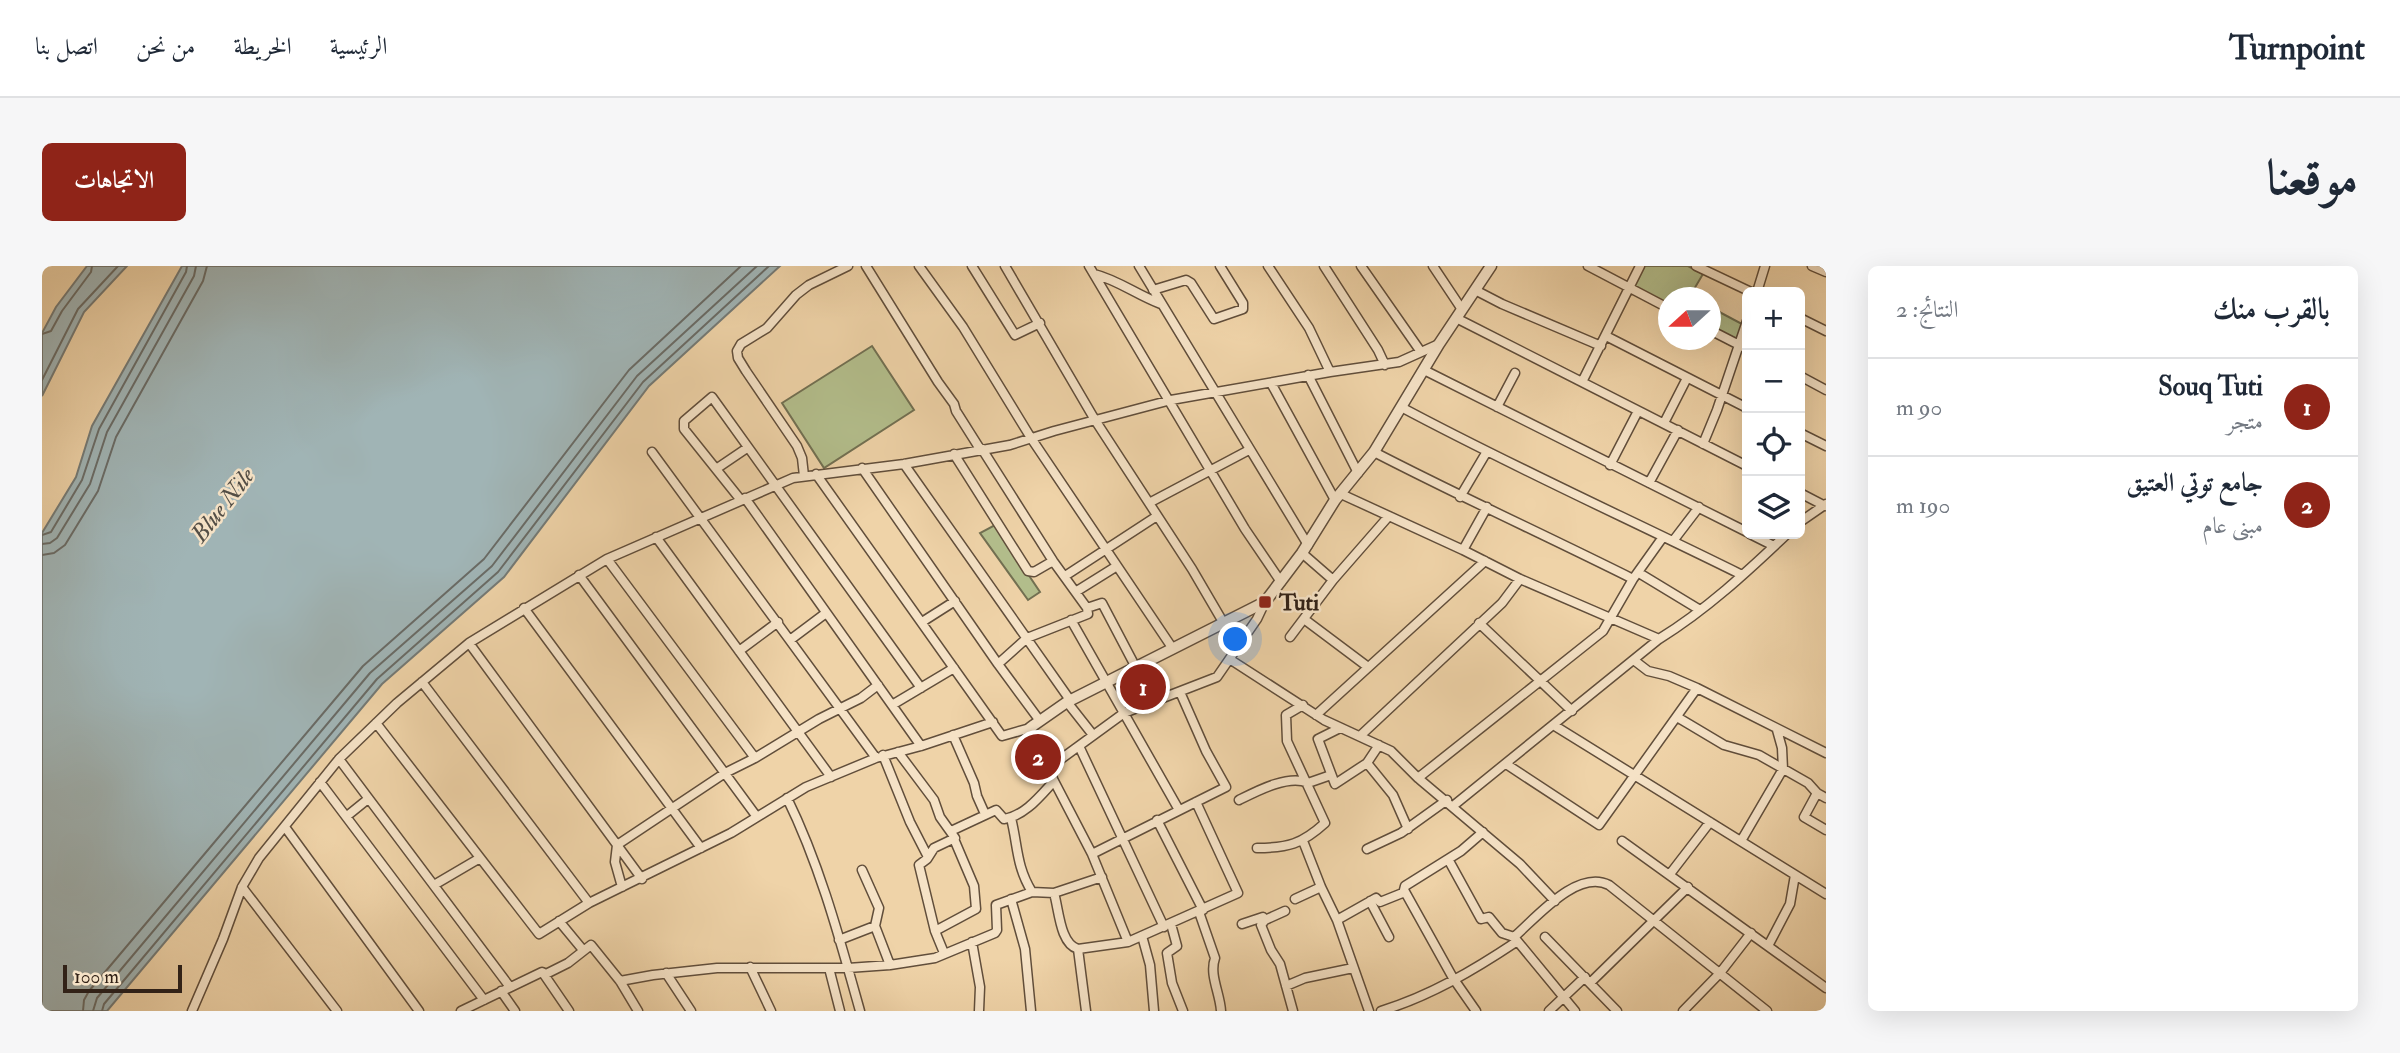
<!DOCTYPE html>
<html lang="ar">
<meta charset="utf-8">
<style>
:root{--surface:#fff;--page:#f6f6f7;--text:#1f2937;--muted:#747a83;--line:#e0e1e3;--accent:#8f2418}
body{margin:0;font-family:"IM FELL Double Pica",Amiri,serif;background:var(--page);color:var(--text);direction:rtl}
.controls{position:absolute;right:21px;top:21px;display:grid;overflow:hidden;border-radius:10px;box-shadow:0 7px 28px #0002}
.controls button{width:63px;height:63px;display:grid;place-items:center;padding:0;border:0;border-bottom:2px solid var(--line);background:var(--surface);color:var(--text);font:35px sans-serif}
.compass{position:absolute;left:1616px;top:21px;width:63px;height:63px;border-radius:50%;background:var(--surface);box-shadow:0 7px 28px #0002;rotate:249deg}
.scale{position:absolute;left:21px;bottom:18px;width:119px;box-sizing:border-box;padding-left:7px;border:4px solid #322217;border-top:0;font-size:19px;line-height:24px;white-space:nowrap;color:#322217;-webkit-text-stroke:5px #f5e2c6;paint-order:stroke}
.you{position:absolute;left:1194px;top:374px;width:24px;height:24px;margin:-18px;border:5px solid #fff;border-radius:50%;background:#1a73e8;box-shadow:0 0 0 10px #1a73e833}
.badge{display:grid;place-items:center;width:46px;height:46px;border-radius:50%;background:var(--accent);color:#fff;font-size:23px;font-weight:700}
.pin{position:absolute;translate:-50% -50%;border:4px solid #fff;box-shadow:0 2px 7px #0006}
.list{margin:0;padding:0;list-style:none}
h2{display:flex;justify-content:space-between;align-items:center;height:91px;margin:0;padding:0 28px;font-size:30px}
h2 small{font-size:23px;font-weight:400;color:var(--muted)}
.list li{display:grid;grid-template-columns:46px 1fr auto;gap:21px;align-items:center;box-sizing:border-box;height:98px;padding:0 28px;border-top:2px solid var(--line)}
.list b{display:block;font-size:26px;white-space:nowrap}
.list p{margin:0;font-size:23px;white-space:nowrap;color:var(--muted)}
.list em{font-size:23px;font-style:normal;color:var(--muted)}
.icon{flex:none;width:38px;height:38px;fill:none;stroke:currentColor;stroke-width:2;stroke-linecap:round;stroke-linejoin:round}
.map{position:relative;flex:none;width:1784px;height:745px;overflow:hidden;direction:ltr;border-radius:10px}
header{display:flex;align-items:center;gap:42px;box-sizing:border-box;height:98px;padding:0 35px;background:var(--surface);border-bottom:2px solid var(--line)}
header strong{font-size:33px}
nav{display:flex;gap:38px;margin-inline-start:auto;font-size:24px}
.intro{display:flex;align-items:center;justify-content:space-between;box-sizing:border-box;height:168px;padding:0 42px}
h1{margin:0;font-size:49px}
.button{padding:18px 32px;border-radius:10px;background:var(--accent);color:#fff;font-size:24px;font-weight:700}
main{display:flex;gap:42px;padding:0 42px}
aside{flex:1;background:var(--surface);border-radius:10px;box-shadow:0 7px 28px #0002}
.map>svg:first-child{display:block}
</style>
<header>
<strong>Turnpoint</strong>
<nav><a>الرئيسية</a><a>الخريطة</a><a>من نحن</a><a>اتصل بنا</a></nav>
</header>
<div class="intro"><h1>موقعنا</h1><a class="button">الاتجاهات</a></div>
<main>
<aside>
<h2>بالقرب منك<small>النتائج: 2</small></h2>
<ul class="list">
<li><span class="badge">1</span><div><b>Souq Tuti</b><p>متجر</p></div><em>90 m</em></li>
<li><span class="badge">2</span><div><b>جامع توتي العتيق</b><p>مبنى عام</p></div><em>190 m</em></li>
</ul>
</aside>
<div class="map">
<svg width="1784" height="745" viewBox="0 0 1784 745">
<rect width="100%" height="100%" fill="#efd3a8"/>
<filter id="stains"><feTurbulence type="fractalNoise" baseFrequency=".00286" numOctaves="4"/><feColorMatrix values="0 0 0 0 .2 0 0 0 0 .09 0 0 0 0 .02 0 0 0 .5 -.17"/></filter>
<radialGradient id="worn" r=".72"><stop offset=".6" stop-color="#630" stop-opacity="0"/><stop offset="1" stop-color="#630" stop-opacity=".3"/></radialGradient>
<path fill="#b3be8c" stroke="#727052" stroke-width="2" d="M 1601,0 L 1646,0 L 1661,8 L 1648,30 L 1650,31 L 1626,32 L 1626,40 L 1590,22 Z
M 1668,41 L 1700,58 L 1694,74 L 1669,61 Z
M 830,80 L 872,144 L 782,202 L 740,137 Z
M 953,259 L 998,326 L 986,334 L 938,267 Z"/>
<path fill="#a0b4b5" stroke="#747a76" stroke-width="2" d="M 45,0 L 85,0 L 42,46 L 0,130 L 0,67 L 14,41 Z
M 140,0 L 738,0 L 607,120 L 462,311 L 340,418 L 65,745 L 0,745 L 0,267 L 34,211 L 50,160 Z"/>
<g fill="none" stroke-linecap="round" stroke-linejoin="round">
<path stroke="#696b66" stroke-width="2" d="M 0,68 L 9,65 L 20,45 L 49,6 L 50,0
M 0,114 L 36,43 L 76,0
M 0,269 L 9,266 L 40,214 L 57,163 L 144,6 L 145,0
M 0,278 L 8,277 L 15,272 L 48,218 L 65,166 L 152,10 L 154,0
M 0,289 L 12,287 L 23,279 L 56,225 L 74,171 L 161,15 L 165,0
M 41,745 L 42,734 L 47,725 L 321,400 L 442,293 L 587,104 L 699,0
M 51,745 L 55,732 L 328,407 L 450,300 L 595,110 L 715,0
M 60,745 L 62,738 L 335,413 L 456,306 L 601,116 L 727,0"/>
<g stroke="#614e3b" stroke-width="11">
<path id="minor" d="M 824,0 L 896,116 L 912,138 L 914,145 L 938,183
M 877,0 L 921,61 L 989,172 L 1131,383
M 930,0 L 973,69 L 998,57
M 963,0 L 1053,154 L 1150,303 L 1181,356
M 1047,0 L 1203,263 L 1239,316
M 1097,0 L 1266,279
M 1226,0 L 1267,62 L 1288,106
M 1282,0 L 1336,84 L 1343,99
M 1319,0 L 1379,86
M 1391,0 L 1419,42
M 1546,0 L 1626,42
M 1654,0 L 1709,26
M 1770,0 L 1784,6
M 1052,8 C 1076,14 1095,29 1119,38
M 1111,24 L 1144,14 L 1149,17 L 1172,53 L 1201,43 L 1201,37 L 1178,0
M 1433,24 L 1460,38 L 1559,80
M 1715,26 L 1723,0
M 1414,52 L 1705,200
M 1758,52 L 1784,65
M 1668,64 L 1705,83
M 1564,70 L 1705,142
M 1382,104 L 1705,266
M 1266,109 L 1316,207
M 1758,110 L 1784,124
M 1540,116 L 1598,0
M 1229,117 L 1293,234
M 1359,141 C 1471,201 1587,253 1700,309
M 1455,141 L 1473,107
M 1622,157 L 1645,112
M 1758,167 L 1784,180
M 1661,178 L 1675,144 L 1705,55
M 940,183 L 1011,295 L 1045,342
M 610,186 L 834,492
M 1332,186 C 1417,230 1505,270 1591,313
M 912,188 L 986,305 L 992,306 L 1011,295
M 862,198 L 1028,434
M 1568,199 L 1596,145
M 820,202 L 956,398 L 998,455
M 674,203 L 705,182
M 774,208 L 960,470 L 988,462
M 762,210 L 760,192 L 755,180 L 704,105 L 696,92 L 695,85 L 699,78 L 725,62 L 754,29 L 767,19 L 806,0
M 1607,217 L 1636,164
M 1758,227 L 1783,240
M 1299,228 L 1421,284 L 1478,313 L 1617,373
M 1418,231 L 1444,187
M 703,232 L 879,480
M 698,233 L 642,163 L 642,155 L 670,131 L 879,422
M 1107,237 L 1207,184
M 1758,256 L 1784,238
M 1708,268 L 1732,280
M 614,271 L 789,511
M 1631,275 L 1657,241
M 1421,284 L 1445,241
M 1260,287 L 1291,314
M 565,293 L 713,492
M 1597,307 L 1658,344
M 537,309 L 715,551
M 1023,310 L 1115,250
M 1035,325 L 1075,300
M 482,342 L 659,582
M 1262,353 L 1326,401
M 1029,354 L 1137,544
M 880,356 L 913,335
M 1437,357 L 1530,445
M 1248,371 L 1291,314 L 1346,251
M 748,374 L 784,347
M 427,377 L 600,613
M 697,385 L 736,356
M 1189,394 L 1282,454 L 1349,485 L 1376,512 L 1478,598 L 1513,635
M 1593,395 L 1606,405 L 1627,410 L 1655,422 L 1784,487
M 956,398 L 985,372 L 1046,348 L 1045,342 L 1060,337 L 1112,436
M 380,416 L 547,637
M 1025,436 L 1051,469
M 850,439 L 912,402
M 1274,449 L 1443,295
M 1635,451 L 1682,479 L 1717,489 L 1766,517 L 1775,527 L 1784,532
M 334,457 L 497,668 L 547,637 L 689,567 L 764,521 L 834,492 L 879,480 L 951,456
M 1513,460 L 1784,628
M 1298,462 L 1276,473 L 1293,518 L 1325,497 L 1337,479
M 911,469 L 932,517 L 935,530 L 943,548
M 1318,470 L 1460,337 L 1478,313
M 1037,480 L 1122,661
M 856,486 L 892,534 L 898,551 L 913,572 L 892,582 L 885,593 L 877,599 L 893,665 L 902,687
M 841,489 L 868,556 L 886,591
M 297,493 L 468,721
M 1325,497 L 1351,529 L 1366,563
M 1464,498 L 1557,559 L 1655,422
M 1376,512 L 1561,365 L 1591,313 L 1621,271
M 278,516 L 442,734
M 1775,527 L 1762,551 L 1784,564
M 745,532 C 778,599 798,674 818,745
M 1197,534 C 1215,525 1247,508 1266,517 L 1289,509
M 1411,540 L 1617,373 C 1664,344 1705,306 1745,268
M 305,550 L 326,533
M 969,552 C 976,580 974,600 990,626
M 1115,554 L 1161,644
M 243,561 L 377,745
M 909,565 L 954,544 L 962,553 C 983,550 999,529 1012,515
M 1261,575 L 1279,621 L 1295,654 L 1327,745
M 1580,575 L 1784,722
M 1699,575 L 1741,503 L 1740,482 L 1735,464
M 1215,582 C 1246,582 1260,578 1283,557 L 1245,475 L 1244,449 L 1261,439
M 1325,583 L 1359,567 L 1405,534
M 1050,588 L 1184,521 L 1164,485 L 1138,426
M 1406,593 L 1439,653 L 1447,651 L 1460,667 L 1472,671
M 820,604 L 837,642 L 833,660 L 848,699
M 1628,608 L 1668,556
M 392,619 L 438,592
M 200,621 L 295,745
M 580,621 L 573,596 L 575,579 L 683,507 L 713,492 L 777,453 L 819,432 L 836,419
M 1012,627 C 1017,644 1018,678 1036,683 L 1086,676 L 1196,627 L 1154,536
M 969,633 L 983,683 L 989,745
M 1253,633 L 1279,621
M 1328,635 L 1347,671
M 1157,646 L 1173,692 C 1167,709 1178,727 1179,745
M 1223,654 L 1243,645
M 1295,654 L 1334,632 L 1338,636 L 1363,626
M 517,655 L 541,684
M 1129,658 L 1135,680 L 1125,687 L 1130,717 L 1141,745
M 1200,658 L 1221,651 L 1223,654 L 1219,659 L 1229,684 L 1238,698 L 1251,745
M 893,665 L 934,643 L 932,620 L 912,573
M 1100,670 L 1108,699 L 1112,745
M 1503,671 L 1575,745
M 797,674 L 833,660
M 930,676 L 938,721 L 937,745
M 1086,676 L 1050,588 L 1011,513 L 1008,501 L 1082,447 L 1175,411 L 1215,353 L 1223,336
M 1726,680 L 1748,638 L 1753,609
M 1036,683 L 1044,745
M 708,701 L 729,745
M 787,702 L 798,745
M 501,707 L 527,745
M 624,707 L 649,745
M 578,715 L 611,709 L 675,702 L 806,702 L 848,699 L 893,692 L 953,667 L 955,664 L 954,639 L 990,626 L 1012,627 L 1060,611
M 1548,717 L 1646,621
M 1244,720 L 1263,712 L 1311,702
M 459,725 L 473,745
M 150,745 L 181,673 L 200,621 L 217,592 L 297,493 L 355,437 L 427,377 L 565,293 L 751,212 L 862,198 L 968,179 L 1012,165 L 1129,134 L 1288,106 L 1357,96 L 1397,78
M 419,745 L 500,706 L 504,708 L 526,697 L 549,679 L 578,715 L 596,745
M 1339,745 C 1388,730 1432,704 1474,676
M 1434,745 L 1411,712 L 1362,624 L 1363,620 L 1419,585 L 1441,566
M 1507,745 L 1543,711
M 1533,745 L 1472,671 C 1495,651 1535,603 1567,619 L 1725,745
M 1641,745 L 1678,707 L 1709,667"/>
</g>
<g stroke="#614e3b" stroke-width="13">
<path id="tertiary" d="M 1013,497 L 989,467 L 988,462 L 992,459 L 1025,436 L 1223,336 L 1260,287 L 1293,234 L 1332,186 L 1397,78 L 1449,0"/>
</g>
<use href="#minor" stroke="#f5e2c6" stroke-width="8"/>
<use href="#tertiary" stroke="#f5e2c6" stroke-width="10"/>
</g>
<rect fill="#8f2418" stroke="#f5e2c6" stroke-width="2.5" x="1216" y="329" width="14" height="14" rx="3.5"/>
<g text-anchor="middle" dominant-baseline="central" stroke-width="5" stroke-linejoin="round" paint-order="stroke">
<g font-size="23" font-weight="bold" fill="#322217" stroke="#f5e2c6" text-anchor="start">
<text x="1237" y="336">Tuti</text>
</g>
<g font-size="24" font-style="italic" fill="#534e46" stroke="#f5e2c6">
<text transform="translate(181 239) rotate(-52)">Blue Nile</text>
</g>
</g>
<rect width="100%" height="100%" filter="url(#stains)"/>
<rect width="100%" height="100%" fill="url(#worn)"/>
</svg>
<div class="controls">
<button>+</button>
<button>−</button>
<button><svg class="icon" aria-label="locate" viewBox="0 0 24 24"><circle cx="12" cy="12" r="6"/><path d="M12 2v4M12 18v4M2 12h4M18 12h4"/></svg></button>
<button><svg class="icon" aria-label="layers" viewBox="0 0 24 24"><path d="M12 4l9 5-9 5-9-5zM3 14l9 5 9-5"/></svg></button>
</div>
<svg class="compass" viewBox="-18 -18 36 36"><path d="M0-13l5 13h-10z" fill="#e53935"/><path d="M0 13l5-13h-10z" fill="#747a83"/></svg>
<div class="scale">100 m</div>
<div class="you"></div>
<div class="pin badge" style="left:1101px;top:421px">1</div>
<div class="pin badge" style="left:996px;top:491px">2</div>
</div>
</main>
